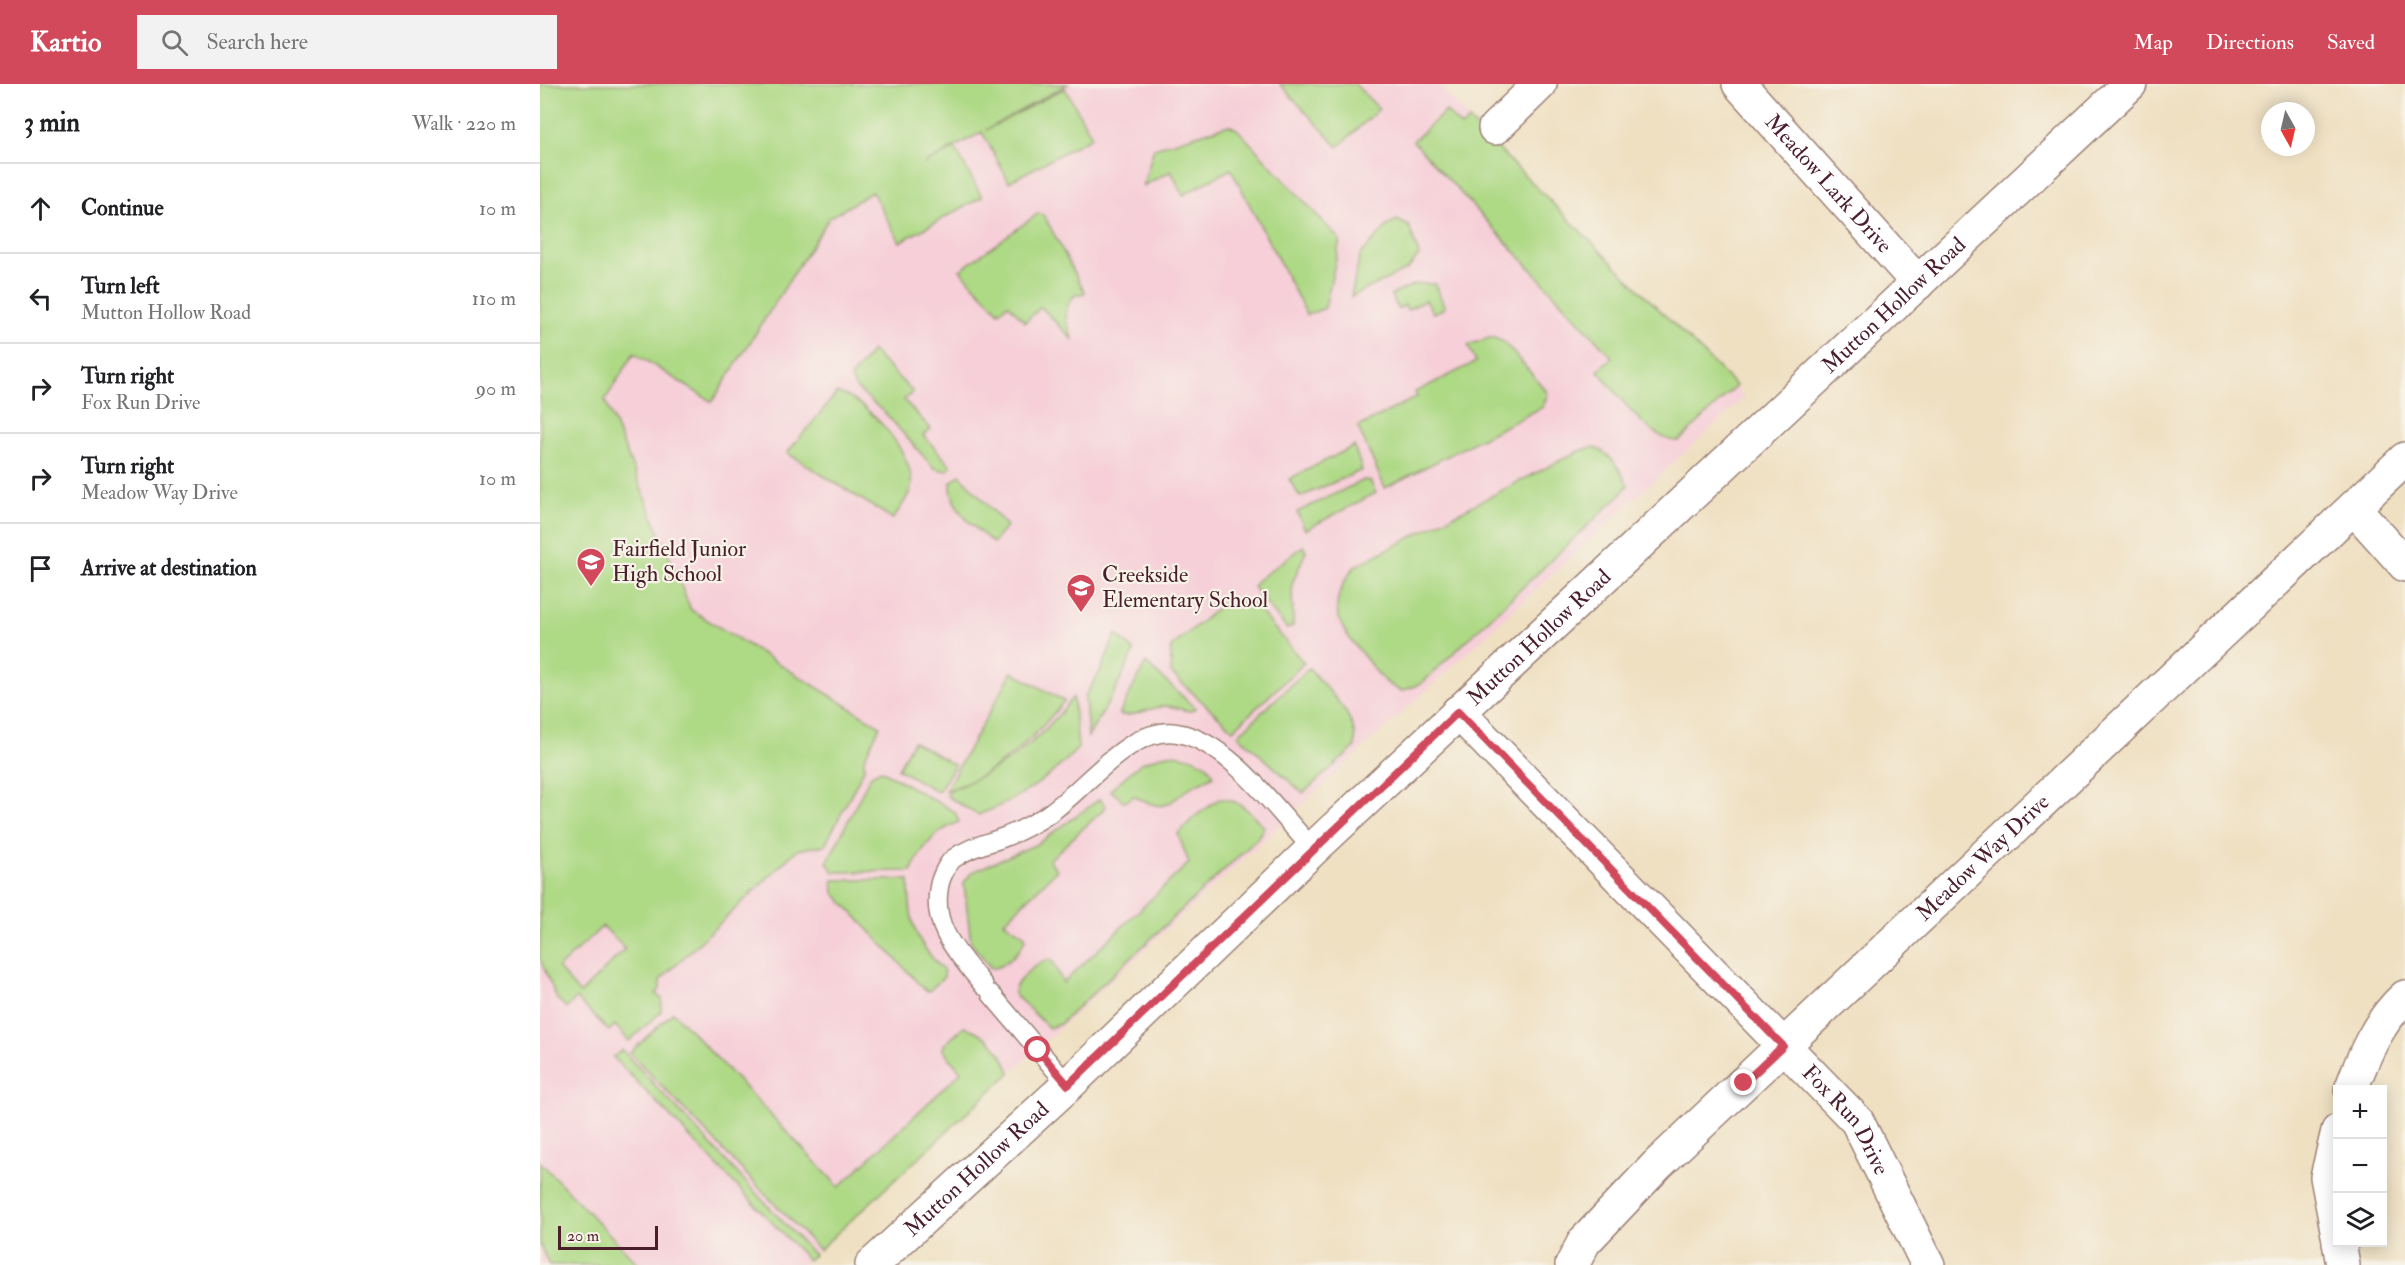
<!DOCTYPE html>
<meta charset="utf-8">
<style>
:root{--surface:#fff;--page:#f2f2f2;--text:#202124;--muted:#757577;--line:#e0e0e0;--accent:#d1495b}
body{margin:0;font-family:"IM FELL Double Pica",serif;background:var(--page);color:var(--text)}
.controls{position:absolute;right:18px;bottom:18px;display:grid;overflow:hidden;border-radius:0px;box-shadow:0 3px 15px #0003}
.controls button{width:54px;height:54px;display:grid;place-items:center;padding:0;border:0;border-bottom:2px solid var(--line);background:var(--surface);color:var(--text);font:30px sans-serif}
.compass{position:absolute;left:1721px;top:18px;width:54px;height:54px;border-radius:50%;background:var(--surface);box-shadow:0 3px 15px #0003;rotate:172deg}
.scale{position:absolute;left:18px;bottom:15px;width:100px;box-sizing:border-box;padding-left:6px;border:3px solid #4a1f2b;border-top:0;font-size:16px;line-height:21px;white-space:nowrap;color:#4a1f2b;-webkit-text-stroke:4px #f7f3e8;paint-order:stroke}
.stop{position:absolute;width:18px;height:18px;margin:-14px;border:4px solid #d1495b;border-radius:50%;background:#fff}
.stop.end{background:#d1495b;border-color:#fff;box-shadow:0 2px 6px #0008}
.list{margin:0;padding:0;list-style:none}
h2{display:flex;justify-content:space-between;align-items:center;height:78px;margin:0;padding:0 24px;font-size:26px}
h2 small{font-size:20px;font-weight:400;color:var(--muted)}
.list li{display:grid;grid-template-columns:39px 1fr auto;gap:18px;align-items:center;box-sizing:border-box;height:90px;padding:0 24px;border-top:2px solid var(--line)}
.list b{display:block;font-size:22px;white-space:nowrap}
.list p{margin:0;font-size:20px;white-space:nowrap;color:var(--muted)}
.list em{font-size:20px;font-style:normal;color:var(--muted)}
.icon{flex:none;width:33px;height:33px;fill:none;stroke:currentColor;stroke-width:2;stroke-linecap:round;stroke-linejoin:round}
.map{position:relative;flex:none;width:1865px;height:1181px;overflow:hidden}
header{display:flex;align-items:center;gap:36px;box-sizing:border-box;height:84px;padding:0 30px;background:var(--accent);color:#fff}
header strong{font-size:28px}
nav{display:flex;gap:33px;margin-inline-start:auto;font-size:21px}
.search{width:420px;height:54px;background:var(--page);display:flex;align-items:center;gap:15px;box-sizing:border-box;padding:0 21px;border-radius:0px;color:var(--muted);font-size:22px}
main{display:flex}
aside{flex:1;background:var(--surface)}
.map>svg:first-child{display:block}
</style>
<header>
<strong>Kartio</strong>
<div class="search"><svg class="icon" aria-label="search" viewBox="0 0 24 24"><circle cx="10" cy="10" r="6"/><path d="M15 15l6 6"/></svg>Search here</div>
<nav><a>Map</a><a>Directions</a><a>Saved</a></nav>
</header>
<main>
<aside>
<h2>3 min<small>Walk · 220 m</small></h2>
<ul class="list">
<li><svg class="icon" aria-label="ahead" viewBox="0 0 24 24"><path d="M12 20V5M6 11l6-6 6 6"/></svg><div><b>Continue</b></div><em>10 m</em></li>
<li><svg class="icon" aria-label="left" viewBox="0 0 24 24"><path d="M17 20v-9H6M10 6l-5 5 5 5"/></svg><div><b>Turn left</b><p>Mutton Hollow Road</p></div><em>110 m</em></li>
<li><svg class="icon" aria-label="right" viewBox="0 0 24 24"><path d="M7 20v-9h11M14 6l5 5-5 5"/></svg><div><b>Turn right</b><p>Fox Run Drive</p></div><em>90 m</em></li>
<li><svg class="icon" aria-label="right" viewBox="0 0 24 24"><path d="M7 20v-9h11M14 6l5 5-5 5"/></svg><div><b>Turn right</b><p>Meadow Way Drive</p></div><em>10 m</em></li>
<li><svg class="icon" aria-label="arrive" viewBox="0 0 24 24"><path d="M6 21V4h12l-3 4 3 4H6"/></svg><div><b>Arrive at destination</b></div></li>
</ul>
</aside>
<div class="map">
<svg width="1865" height="1181" viewBox="0 0 1865 1181">
<rect width="100%" height="100%" fill="#f7f3e8"/>
<filter id="ink" filterUnits="userSpaceOnUse"><feTurbulence type="fractalNoise" baseFrequency=".0167" numOctaves="2"/><feDisplacementMap in="SourceGraphic" scale="12" xChannelSelector="R" yChannelSelector="G"/><feConvolveMatrix kernelMatrix="1 2 1 2 8 2 1 2 1" color-interpolation-filters="sRGB"/></filter>
<filter id="wash" filterUnits="userSpaceOnUse"><feTurbulence type="fractalNoise" baseFrequency=".008" numOctaves="4" result="noise"/><feDisplacementMap in="SourceGraphic" scale="24" xChannelSelector="R" yChannelSelector="G"/><feGaussianBlur stdDeviation="1.35" result="paint"/><feColorMatrix in="noise" values="0 0 0 0 0 0 0 0 0 0 0 0 0 0 0 0 0 1.4 0 .05"/><feComposite in="paint" operator="in"/></filter>
<g filter="url(#wash)">
<rect width="100%" height="100%" fill="#efe0c2"/>
<path fill="#f6cfd8" d="M 0,0 L 897,0 L 972,81 L 1205,313 L 262,1181 L 0,1181 Z"/>
<path fill="#aed985" stroke="#7c7c58" stroke-width="1.5" fill-rule="evenodd" d="M 0,0 L 528,0 L 446,46 L 525,4 L 552,53 L 469,98 L 442,48 L 384,80 L 415,64 L 442,113 L 360,158 L 332,108 L 289,134 L 172,318 L 94,269 L 65,316 L 151,526 L 340,642 L 324,675 L 324,685 L 285,761 L 257,766 L 120,896 L 120,905 L 116,910 L 122,915 L 121,928 L 89,957 L 75,941 L 69,947 L 36,914 L 27,924 L 17,915 L 0,875 ZM 63,842 L 85,865 L 40,910 L 18,884 Z
M 740,0 L 815,0 L 839,25 L 798,63 Z
M 906,27 L 921,43 L 929,36 L 1196,302 L 1139,357 C 1109,358 1077,308 1058,287 L 1072,273 L 873,57 Z
M 689,41 L 697,45 L 800,156 L 785,224 L 767,231 L 691,85 L 643,111 L 631,87 L 603,102 L 614,64 Z
M 499,129 L 505,133 L 545,209 L 535,211 C 521,225 526,239 533,256 L 501,223 L 485,238 L 468,220 L 459,228 L 420,186 Z
M 857,136 L 869,142 L 879,171 L 868,185 L 811,213 L 820,171 L 849,140 Z
M 875,200 L 895,200 L 905,224 L 893,229 L 886,216 L 867,226 L 865,221 L 858,225 L 851,211 Z
M 952,253 L 964,258 L 1008,309 L 1003,323 L 845,404 L 818,343 L 877,313 L 875,308 L 936,278 L 928,261 Z
M 332,267 L 373,308 L 364,316 L 391,345 L 383,351 L 411,382 L 406,387 L 394,384 L 345,329 L 315,303 L 311,293 Z
M 297,309 C 326,314 376,371 371,403 C 369,413 359,426 353,435 L 247,369 Z
M 814,362 L 822,386 L 760,413 L 749,395 Z
M 1052,363 C 1070,367 1080,386 1088,401 L 1081,410 L 882,599 L 862,607 C 846,602 837,589 827,576 C 798,541 783,524 815,482 L 1037,368 Z
M 420,391 L 467,442 L 453,459 C 434,443 409,425 411,398 Z
M 824,396 L 830,397 L 836,409 L 765,446 L 757,428 Z
M 763,462 L 766,467 L 752,500 L 753,542 L 747,545 L 713,503 L 718,496 Z
M 687,516 L 713,519 L 764,579 L 693,646 L 631,589 L 631,563 Z
M 576,550 L 594,567 L 574,609 L 548,653 L 545,612 L 560,588 Z
M 606,579 L 655,624 L 651,627 C 643,626 635,623 627,622 C 612,622 592,635 579,630 Z
M 769,584 C 787,606 819,632 815,663 L 763,709 L 698,651 Z
M 472,588 L 524,617 C 493,656 454,693 405,707 Z
M 533,613 L 538,664 C 511,694 475,717 438,731 L 407,712 L 410,707 C 463,684 498,660 533,613 Z
M 373,657 L 415,681 L 398,708 L 358,685 Z
M 627,670 C 641,670 670,675 673,692 C 665,697 656,699 648,705 C 625,723 624,728 594,712 L 585,718 L 570,706 L 601,679 Z
M 341,686 L 415,728 L 419,738 C 394,747 382,764 371,787 L 294,788 L 287,779 L 331,691 Z
M 560,715 L 565,722 L 562,727 L 509,776 L 517,786 L 464,838 L 485,852 C 486,863 462,886 451,884 L 431,859 L 424,799 L 432,788 L 497,760 Z
M 679,715 C 699,714 711,729 724,743 L 717,755 L 520,940 L 509,944 L 474,910 C 473,898 500,874 512,876 L 523,899 L 649,779 L 638,750 L 654,733 Z
M 293,796 L 369,796 C 369,839 374,856 404,887 L 404,893 L 389,907 L 385,906 L 294,809 Z
M 133,928 L 299,1103 L 421,988 L 403,966 L 404,961 L 424,943 C 446,948 463,967 470,989 L 279,1166 L 90,969 Z
M 82,966 L 274,1171 L 268,1176 L 73,973 Z
M 0,1078 L 99,1181 L 9,1181 L 0,1161 Z"/>
</g>
<g filter="url(#ink)">
<g fill="none" stroke-linecap="round" stroke-linejoin="round">
<g stroke="#9c8076" stroke-width="21">
<path id="service" d="M 444,902 C 420,871 391,845 399,803 C 400,795 407,780 413,775 C 430,762 448,760 467,752 C 480,747 495,739 507,731 C 545,706 590,641 637,649 C 689,657 738,728 773,765
M 451,910 L 528,1001"/>
</g>
<g stroke="#9c8076" stroke-width="36">
<g id="minor">
<path id="s1" d="M 1199,0 L 1378,199"/>
<path d="M 955,44 L 1000,0"/>
<path d="M 1814,424 L 1865,481"/>
<path id="s2" d="M 918,628 L 1317,1037 L 1388,1181"/>
<path d="M 1811,1006 C 1823,973 1838,937 1865,913"/>
<path d="M 1798,1047 L 1787,1093 L 1798,1151"/>
<path d="M 1799,1158 L 1803,1181"/>
<path id="s3" d="M 1032,1181 L 1044,1158 L 1117,1081 L 1865,375"/>
</g>
</g>
<g stroke="#9c8076" stroke-width="36">
<g id="tertiary">
<path id="s4" d="M 332,1181 L 528,1001 L 773,765 L 1590,0"/>
</g>
</g>
<use href="#service" stroke="#fff" stroke-width="18"/>
<use href="#minor" stroke="#fff" stroke-width="33"/>
<use href="#tertiary" stroke="#fff" stroke-width="33"/>
</g>
</g>
<g fill="none" stroke-linecap="round" stroke-linejoin="round" filter="url(#ink)">
<path stroke="#d1495b" stroke-width="8" d="M 498,966 L 528,1001 L 918,628 L 1243,962 L 1204,999"/>
</g>
<defs>
<g id="school-pin" transform="scale(1.5)"><path d="M0 17L-7.5 6A9.5 9.5 0 1 1 7.5 6Z" fill="#d1495b" stroke="#f7f3e8"/><path d="M0-5L7-2L0 1L-7-2ZM-4 1L0 2.5L4 1V4Q0 6-4 4Z" fill="#fff"/></g>
</defs>
<g fill-rule="evenodd">
<use href="#school-pin" x="51" y="478"/>
<use href="#school-pin" x="541" y="504"/>
</g>
<g text-anchor="middle" dominant-baseline="central" stroke-width="4.5" stroke-linejoin="round" paint-order="stroke">
<g font-size="22" fill="#4a1f2b" stroke="#f7f3e8">
<text stroke="none"><textPath href="#s1" startOffset="134">Meadow Lark Drive</textPath></text>
<text stroke="none"><textPath href="#s4" startOffset="1402">Mutton Hollow Road</textPath></text>
<text stroke="none"><textPath href="#s4" startOffset="916">Mutton Hollow Road</textPath></text>
<text stroke="none"><textPath href="#s3" startOffset="580">Meadow Way Drive</textPath></text>
<text stroke="none"><textPath href="#s2" startOffset="564">Fox Run Drive</textPath></text>
<text stroke="none"><textPath href="#s4" startOffset="142">Mutton Hollow Road</textPath></text>
</g>
<g font-size="22" fill="#4a1f2b" stroke="#f7f3e8" text-anchor="start">
<text x="72" y="465">Fairfield Junior<tspan x="72" dy="25">High School</tspan></text>
<text x="562" y="491">Creekside<tspan x="562" dy="25">Elementary School</tspan></text>
</g>
</g>
</svg>
<div class="controls">
<button>+</button>
<button>−</button>
<button><svg class="icon" aria-label="layers" viewBox="0 0 24 24"><path d="M12 4l9 5-9 5-9-5zM3 14l9 5 9-5"/></svg></button>
</div>
<svg class="compass" viewBox="-18 -18 36 36"><path d="M0-13l5 13h-10z" fill="#e53935"/><path d="M0 13l5-13h-10z" fill="#757577"/></svg>
<div class="scale">20 m</div>
<div class="stop" style="left:498px;top:966px"></div>
<div class="stop end" style="left:1204px;top:999px"></div>
</div>
</main>
